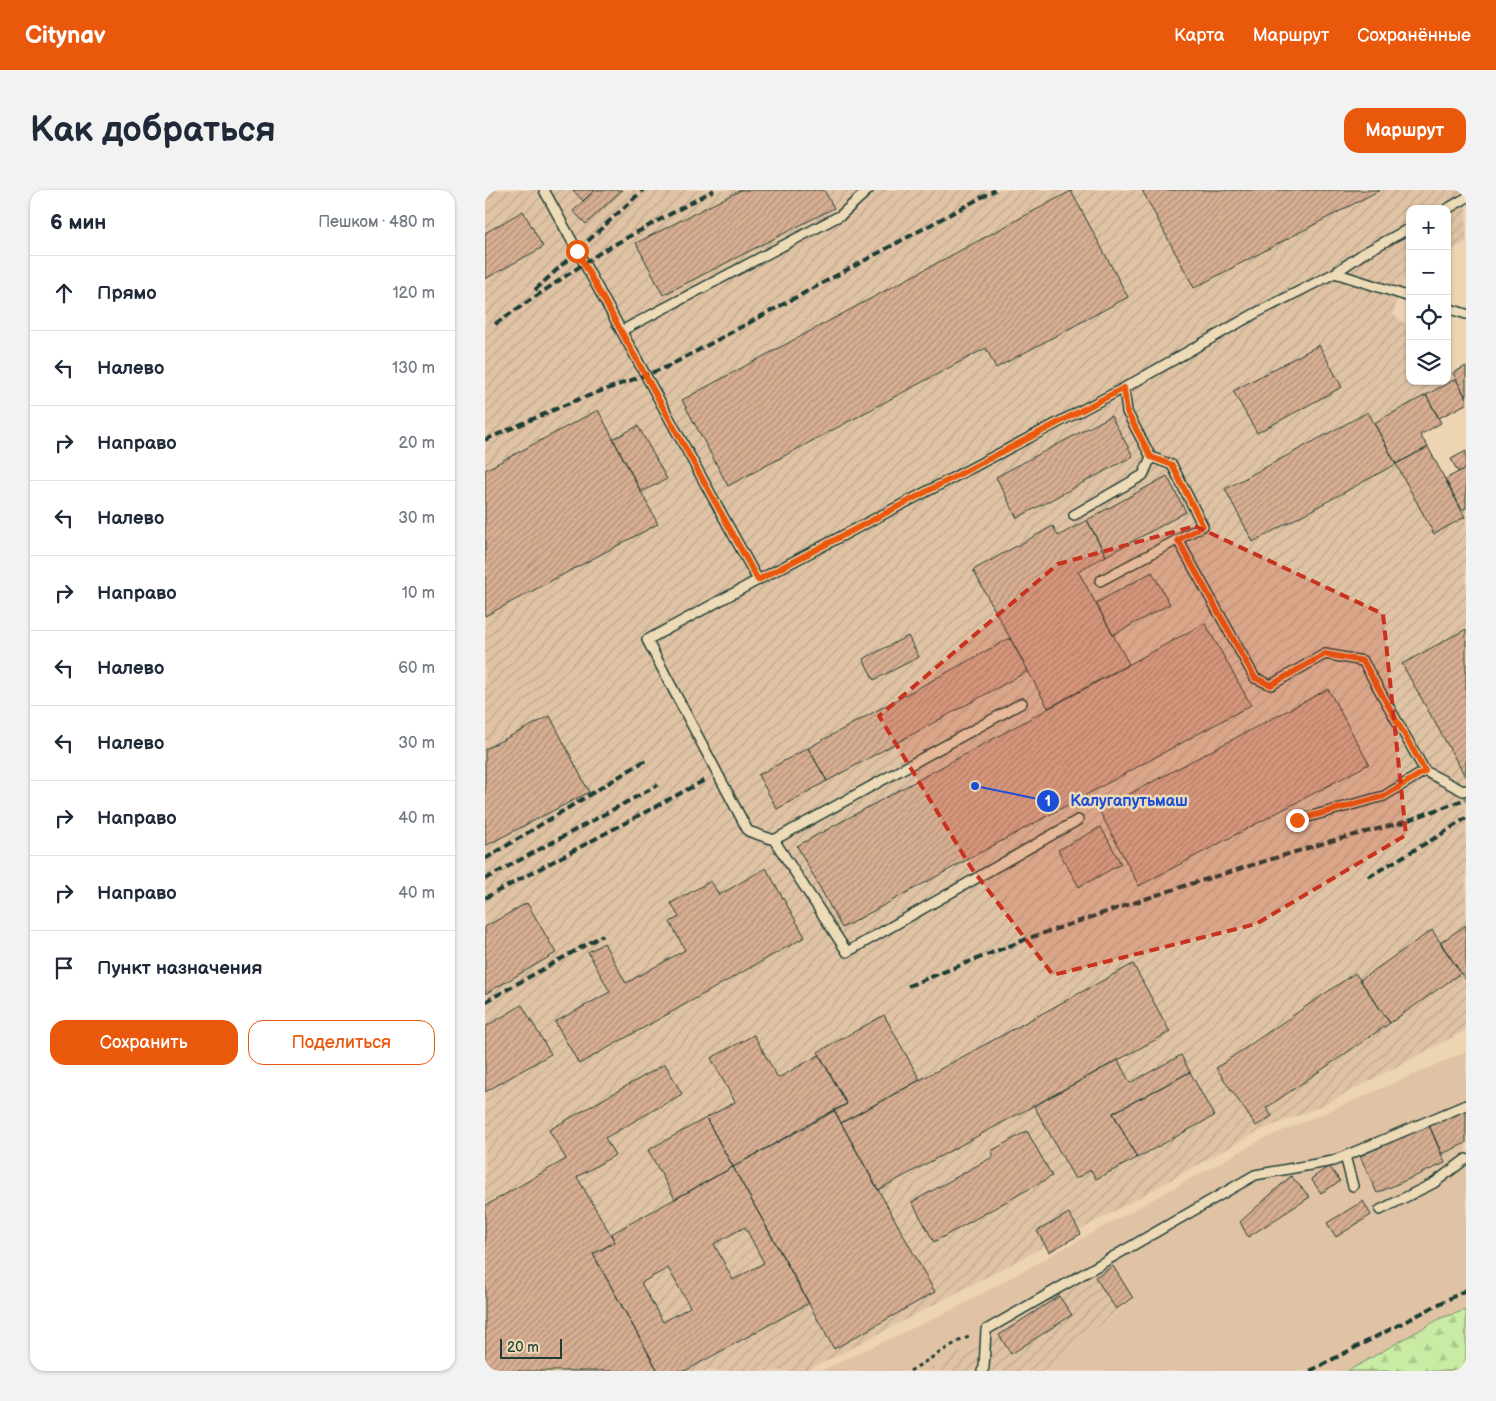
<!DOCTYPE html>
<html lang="ru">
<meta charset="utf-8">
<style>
:root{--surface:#fff;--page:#f2f2f3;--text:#1f2937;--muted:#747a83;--line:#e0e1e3;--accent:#ea580c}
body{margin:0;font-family:"Balsamiq Sans",sans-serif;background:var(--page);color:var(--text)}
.controls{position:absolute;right:15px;top:15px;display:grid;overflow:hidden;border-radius:10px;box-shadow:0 1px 4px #0004}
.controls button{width:45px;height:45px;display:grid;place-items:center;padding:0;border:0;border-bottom:1px solid var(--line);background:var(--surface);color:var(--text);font:25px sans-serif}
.scale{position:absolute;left:15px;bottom:12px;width:62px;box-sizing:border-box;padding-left:5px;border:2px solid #1f3d34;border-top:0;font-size:14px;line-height:18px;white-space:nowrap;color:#1f3d34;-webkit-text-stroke:4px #eddbb8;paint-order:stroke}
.stop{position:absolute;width:15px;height:15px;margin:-11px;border:4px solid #ea580c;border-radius:50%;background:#fff}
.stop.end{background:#ea580c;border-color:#fff;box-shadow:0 1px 5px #0008}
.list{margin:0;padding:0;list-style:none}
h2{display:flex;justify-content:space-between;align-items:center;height:65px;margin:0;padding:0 20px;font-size:21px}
h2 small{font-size:16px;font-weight:400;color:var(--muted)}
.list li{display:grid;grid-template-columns:32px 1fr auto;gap:15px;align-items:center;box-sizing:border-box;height:75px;padding:0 20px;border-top:1px solid var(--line)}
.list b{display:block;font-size:19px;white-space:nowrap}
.list em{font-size:16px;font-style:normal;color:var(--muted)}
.actions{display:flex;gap:10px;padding:15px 20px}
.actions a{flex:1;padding:11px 0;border:1px solid var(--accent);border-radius:15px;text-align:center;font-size:18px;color:var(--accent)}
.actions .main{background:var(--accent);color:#fff}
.icon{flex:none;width:28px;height:28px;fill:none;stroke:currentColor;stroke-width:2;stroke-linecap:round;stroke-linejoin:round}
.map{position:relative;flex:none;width:981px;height:1181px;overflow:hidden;border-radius:15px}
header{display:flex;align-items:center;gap:30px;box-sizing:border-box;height:70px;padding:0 25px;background:var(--accent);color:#fff}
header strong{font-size:24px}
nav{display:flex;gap:28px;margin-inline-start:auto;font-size:18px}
.intro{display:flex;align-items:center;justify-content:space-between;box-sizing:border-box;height:120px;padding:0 30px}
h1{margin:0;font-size:35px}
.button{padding:12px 22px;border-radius:15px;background:var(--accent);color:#fff;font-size:18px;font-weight:700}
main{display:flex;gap:30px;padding:0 30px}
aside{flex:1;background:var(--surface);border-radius:15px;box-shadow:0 1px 4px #0004}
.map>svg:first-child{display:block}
</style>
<header>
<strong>Citynav</strong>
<nav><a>Карта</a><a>Маршрут</a><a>Сохранённые</a></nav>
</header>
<div class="intro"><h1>Как добраться</h1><a class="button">Маршрут</a></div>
<main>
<aside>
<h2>6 мин<small>Пешком · 480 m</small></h2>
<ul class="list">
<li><svg class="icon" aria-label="ahead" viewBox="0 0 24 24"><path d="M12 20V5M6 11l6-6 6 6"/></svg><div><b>Прямо</b></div><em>120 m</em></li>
<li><svg class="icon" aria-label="left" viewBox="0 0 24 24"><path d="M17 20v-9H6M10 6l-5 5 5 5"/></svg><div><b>Налево</b></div><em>130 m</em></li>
<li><svg class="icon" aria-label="right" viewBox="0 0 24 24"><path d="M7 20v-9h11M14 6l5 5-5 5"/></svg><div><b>Направо</b></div><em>20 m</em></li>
<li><svg class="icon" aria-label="left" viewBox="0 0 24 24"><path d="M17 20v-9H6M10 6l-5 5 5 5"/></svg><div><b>Налево</b></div><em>30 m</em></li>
<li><svg class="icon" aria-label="right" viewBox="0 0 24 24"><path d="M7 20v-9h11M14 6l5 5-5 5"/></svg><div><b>Направо</b></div><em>10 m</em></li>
<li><svg class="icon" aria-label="left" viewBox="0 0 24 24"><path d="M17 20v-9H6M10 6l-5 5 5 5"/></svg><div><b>Налево</b></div><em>60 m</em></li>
<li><svg class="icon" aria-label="left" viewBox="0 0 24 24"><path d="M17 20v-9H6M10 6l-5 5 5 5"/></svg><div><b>Налево</b></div><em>30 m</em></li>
<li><svg class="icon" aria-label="right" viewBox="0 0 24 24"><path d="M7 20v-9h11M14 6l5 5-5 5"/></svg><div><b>Направо</b></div><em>40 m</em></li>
<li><svg class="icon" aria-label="right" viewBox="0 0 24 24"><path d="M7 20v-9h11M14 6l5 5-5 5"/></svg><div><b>Направо</b></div><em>40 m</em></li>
<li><svg class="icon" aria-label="arrive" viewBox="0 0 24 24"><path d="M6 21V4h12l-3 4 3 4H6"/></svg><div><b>Пункт назначения</b></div></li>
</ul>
<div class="actions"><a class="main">Сохранить</a><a>Поделиться</a></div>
</aside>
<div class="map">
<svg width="981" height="1181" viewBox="0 0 981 1181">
<defs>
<pattern id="industrial-furrows" width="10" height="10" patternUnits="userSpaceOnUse" patternTransform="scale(1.25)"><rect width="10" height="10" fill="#dfc3a4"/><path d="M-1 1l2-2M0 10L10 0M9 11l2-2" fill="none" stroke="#bfa88e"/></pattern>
<pattern id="forest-firs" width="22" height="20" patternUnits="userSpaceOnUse" patternTransform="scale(1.25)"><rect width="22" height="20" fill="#c9eba4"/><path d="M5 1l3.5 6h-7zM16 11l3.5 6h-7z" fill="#acca8e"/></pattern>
<pattern id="building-hatch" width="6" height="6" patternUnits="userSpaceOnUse" patternTransform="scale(1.25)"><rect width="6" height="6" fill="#d8ae92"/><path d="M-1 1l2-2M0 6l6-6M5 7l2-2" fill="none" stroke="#af8f78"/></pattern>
</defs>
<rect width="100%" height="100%" fill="#edd4b3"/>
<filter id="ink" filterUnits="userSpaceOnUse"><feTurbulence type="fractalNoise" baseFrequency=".02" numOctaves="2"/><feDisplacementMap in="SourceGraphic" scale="10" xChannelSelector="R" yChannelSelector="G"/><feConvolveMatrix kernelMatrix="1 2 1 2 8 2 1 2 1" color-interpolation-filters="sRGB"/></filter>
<g filter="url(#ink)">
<path fill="#dfc3a4" d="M 981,862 L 981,1128 L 890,1181 L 561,1181 L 648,1109 L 574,1106 L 514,1145 L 505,1152 L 474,1162 L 446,1178 L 445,1181 L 335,1181 L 467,1120 L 776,950 Z"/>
<path fill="url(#industrial-furrows)" d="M 0,0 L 981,0 L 981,52 L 962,63 L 962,19 L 925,19 L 925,86 L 918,90 L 908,124 L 925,138 L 925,191 L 962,191 L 962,175 L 971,189 L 889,233 L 882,222 L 740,299 L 768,351 L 911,274 L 949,343 L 980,327 L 977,320 L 981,318 L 981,840 L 839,915 L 774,941 L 595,1040 L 596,1044 L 564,1062 L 560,1056 L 348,1168 L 320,1181 L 0,1181 Z
M 628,1076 L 648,1108 L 561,1181 L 445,1181 L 446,1178 L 474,1162 L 505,1152 L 514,1145 L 574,1106 Z"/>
<path fill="url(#forest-firs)" stroke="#74946c" d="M 981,1120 L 981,1181 L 863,1181 L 956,1128 Z"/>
<path fill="url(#building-hatch)" stroke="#1f3d34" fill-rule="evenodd" d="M 88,0 L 110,0 L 98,11 Z
M 110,0 L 137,0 L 101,34 L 88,21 Z
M 256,0 L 339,0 L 349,18 L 178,105 L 151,53 Z
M 657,0 L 895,0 L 709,98 Z
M 586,1 L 643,107 L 511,178 L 501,158 L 243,296 L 197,210 Z
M 38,21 L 58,57 L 0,89 L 0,43 Z
M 834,155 L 857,197 L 772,243 L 748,201 Z
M 981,176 L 981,208 L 968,183 Z
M 971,189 L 981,208 L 981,214 L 954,228 L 941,205 Z
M 941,205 L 956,233 L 935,245 L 943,257 L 911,274 L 889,233 Z
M 113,220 L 173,334 L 0,426 L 0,280 Z
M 883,222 L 911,274 L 768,352 L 740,299 Z
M 626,226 L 648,266 L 532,328 L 511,287 Z
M 153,236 L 182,289 L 156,302 L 128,249 Z
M 943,257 L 980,327 L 949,344 L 911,274 Z
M 981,261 L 981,278 L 973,282 L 966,269 Z
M 981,278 L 981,318 L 977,320 L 960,289 Z
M 682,286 L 701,322 L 621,366 L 602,330 Z
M 602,330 L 621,366 L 593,381 L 644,474 L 563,518 L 488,380 L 568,336 L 573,346 Z
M 667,382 L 685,414 L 628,445 L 611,413 Z
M 720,433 L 766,515 L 357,738 L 312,656 Z
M 981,439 L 981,586 L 980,586 L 917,474 Z
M 423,446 L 434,467 L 389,490 L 378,469 Z
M 525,448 L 543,481 L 342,591 L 323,558 Z
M 843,499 L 884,574 L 654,696 L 614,620 Z
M 65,526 L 104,602 L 0,656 L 0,559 Z
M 323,558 L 342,591 L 292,619 L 273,585 Z
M 616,637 L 636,674 L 594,697 L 573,660 Z
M 281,678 L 320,747 L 94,874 L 70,832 L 125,802 L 103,762 L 119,753 L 141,793 L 200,760 L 185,732 L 194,727 L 186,713 L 226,691 L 234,705 Z
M 42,713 L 71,763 L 0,804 L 0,737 Z
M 981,735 L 981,788 L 980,789 L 955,753 Z
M 947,740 L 976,783 L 905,833 L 875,790 Z
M 648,774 L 685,842 L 393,1000 L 356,933 Z
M 870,783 L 905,833 L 781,918 L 787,926 L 771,936 L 731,878 Z
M 37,815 L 66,864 L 0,902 L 0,837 Z
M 399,825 L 435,890 L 356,933 L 349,920 L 362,914 L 333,862 Z
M 269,845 L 293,888 L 334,865 L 362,914 L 248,977 L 221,928 L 250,912 L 226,868 Z
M 696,865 L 705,882 L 628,923 L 652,968 L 611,989 L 606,980 L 590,989 L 549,916 L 633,870 L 645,893 Z
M 180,874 L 197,904 L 120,948 L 130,965 L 92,987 L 130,1052 L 108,1064 L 173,1181 L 0,1181 L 0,1016 L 81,969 L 64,940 Z
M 705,882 L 729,926 L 652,968 L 628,923 Z
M 981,919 L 981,953 L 957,964 L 944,935 Z
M 349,920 L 450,1102 L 349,1159 L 248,977 Z
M 221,928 L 248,977 L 190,1009 L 163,960 Z
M 944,935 L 960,973 L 892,1003 L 875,966 Z
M 542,941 L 567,986 L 449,1052 L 427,1012 L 509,966 L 506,961 Z
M 844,976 L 855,991 L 836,1003 L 826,989 Z
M 248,977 L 324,1113 L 200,1181 L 173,1181 L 108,1064 L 130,1052 L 126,1044 ZM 260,1037 L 279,1073 L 248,1090 L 229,1054 ZM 183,1078 L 205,1117 L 178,1132 L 156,1093 Z
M 806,986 L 825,1007 L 763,1047 L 755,1032 Z
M 878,1011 L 886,1025 L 851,1047 L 842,1033 Z
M 584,1023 L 596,1044 L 564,1062 L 552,1041 Z
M 628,1076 L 648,1108 L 631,1119 L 610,1087 Z
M 574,1106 L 587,1125 L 526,1164 L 514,1145 Z"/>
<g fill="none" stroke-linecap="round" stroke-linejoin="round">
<g stroke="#1f3d34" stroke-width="12">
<path id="service" d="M 59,0 L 273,390 L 639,198
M 962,19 L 981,8
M 850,83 L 879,63 L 925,38
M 962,118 L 981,124
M 136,141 L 356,25 L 383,0
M 589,325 L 658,285 L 666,267 L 642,222 L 639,198 L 769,124 L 850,83 L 925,107
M 693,350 L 770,488 L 786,495 L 840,464 L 878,471 L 940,581 L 978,601 L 981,600
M 273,390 L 162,450 L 263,641 L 289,650 L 537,513
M 615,391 L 718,336 L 687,275 L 666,267
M 812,630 L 899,606 L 940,581
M 289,650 L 362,762 L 593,630
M 860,966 L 868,996
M 895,1020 L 949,993 L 981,969
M 497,1181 L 499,1178 L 501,1140 L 770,985 L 848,971 L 981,915"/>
</g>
<path stroke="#1f3d34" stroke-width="3" stroke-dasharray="4 4" stroke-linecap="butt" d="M 425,1181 L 472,1152 L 486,1146"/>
<use href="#service" stroke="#eddbb8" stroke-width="9"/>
<path stroke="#1f3d34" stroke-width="4" stroke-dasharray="8 4" stroke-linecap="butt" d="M 50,100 L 158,0
M 10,134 L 116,62 L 229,0
M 0,250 L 89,211 L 182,177 L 510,0
M 0,669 L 161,570
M 883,687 L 955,645 L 981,628
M 0,689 L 173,595
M 0,708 L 220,590
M 423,796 L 547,747 L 702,695 L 846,651 L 916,633 L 981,609
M 0,812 L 118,745
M 825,1181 L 981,1100"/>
</g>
</g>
<g fill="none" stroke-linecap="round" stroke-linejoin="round" filter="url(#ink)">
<path stroke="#ea580c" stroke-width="6" d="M 92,61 L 273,390 L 639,198 L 642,222 L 666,267 L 687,275 L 718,336 L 693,350 L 770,488 L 786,495 L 840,464 L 878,471 L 940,581 L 899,606 L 812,630"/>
</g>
<path fill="#c8321e" fill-opacity="0.2" stroke="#c8321e" stroke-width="4" stroke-dasharray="10 6" stroke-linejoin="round" d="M 710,336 L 898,424 L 921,645 L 771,734 L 568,785 L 487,679 L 394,526 L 573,374 Z"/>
<path fill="none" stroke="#1d4ed8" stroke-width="2" d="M490 596L563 611"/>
<g fill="#1d4ed8" stroke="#eddbb8" stroke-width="2">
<circle cx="490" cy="596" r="5"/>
<circle cx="563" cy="611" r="12"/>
</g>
<g font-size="15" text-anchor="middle" font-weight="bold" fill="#fff">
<text x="563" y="616">1</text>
</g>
<g font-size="16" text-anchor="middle" font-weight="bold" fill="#1d4ed8" stroke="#eddbb8" stroke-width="5" stroke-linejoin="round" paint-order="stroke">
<text x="644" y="616">Калугапутьмаш</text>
</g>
</svg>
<div class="controls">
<button>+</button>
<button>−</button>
<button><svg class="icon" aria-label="locate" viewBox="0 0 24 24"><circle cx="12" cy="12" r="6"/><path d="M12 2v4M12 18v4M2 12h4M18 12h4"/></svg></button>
<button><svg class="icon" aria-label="layers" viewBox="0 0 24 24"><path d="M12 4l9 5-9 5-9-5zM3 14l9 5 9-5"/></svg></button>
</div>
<div class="scale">20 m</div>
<div class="stop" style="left:92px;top:61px"></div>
<div class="stop end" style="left:812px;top:630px"></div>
</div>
</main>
